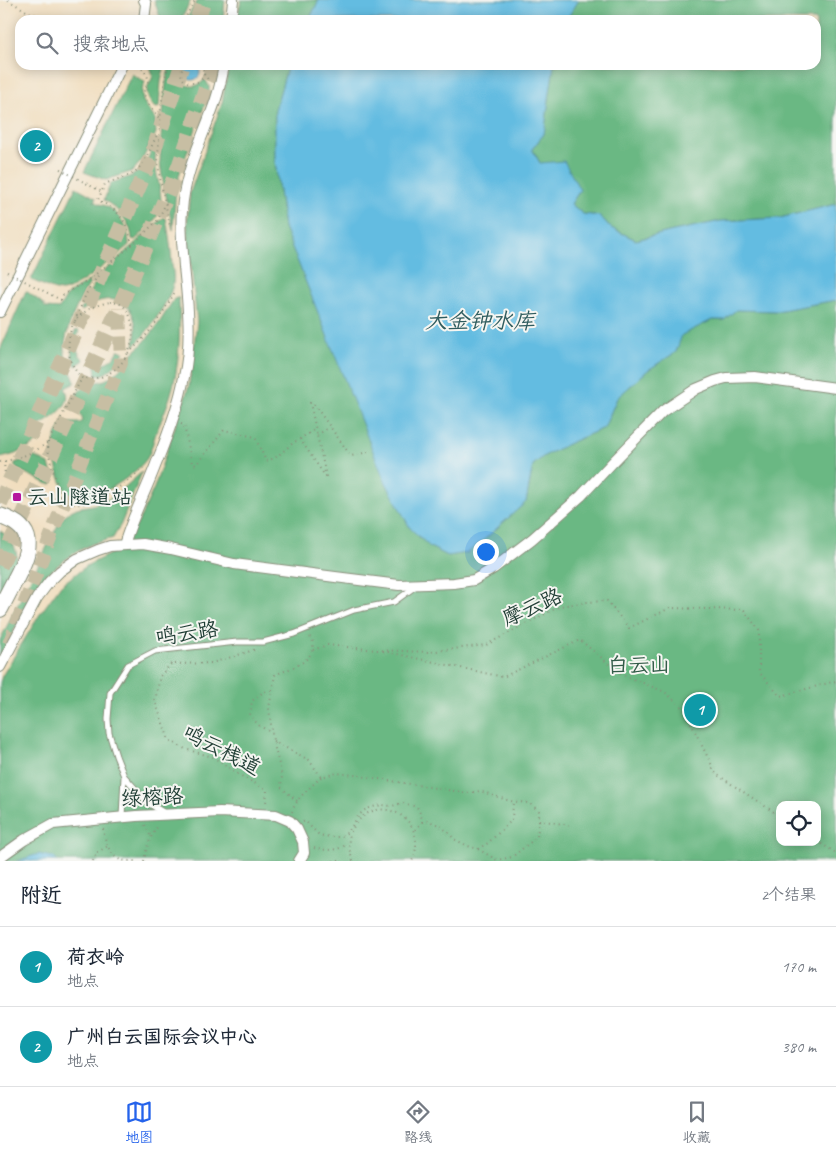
<!DOCTYPE html>
<html lang="zh">
<meta charset="utf-8">
<style>
:root{--surface:#fff;--page:#f6f6f7;--text:#1f2937;--muted:#747a83;--line:#e0e1e3;--accent:#2563eb}
body{margin:0;font-family:Caveat,"LXGW WenKai TC",sans-serif;background:var(--page);color:var(--text)}
.controls{position:absolute;right:15px;bottom:15px;display:grid;overflow:hidden;border-radius:10px;box-shadow:0 2px 12px #0003}
.controls button{width:45px;height:45px;display:grid;place-items:center;padding:0;border:0;border-bottom:1px solid var(--line);background:var(--surface);color:var(--text);font:25px sans-serif}
.you{position:absolute;left:485px;top:551px;width:18px;height:18px;margin:-12px;border:4px solid #fff;border-radius:50%;background:#1a73e8;box-shadow:0 0 0 8px #1a73e833}
.badge{display:grid;place-items:center;width:32px;height:32px;border-radius:50%;background:var(--accent);color:#fff;font-size:16px;font-weight:700}
.pin{position:absolute;translate:-50% -50%;border:2px solid #fff;box-shadow:0 1px 5px #0006}
.list{margin:0;padding:0;list-style:none}
h2{display:flex;justify-content:space-between;align-items:center;height:65px;margin:0;padding:0 20px;font-size:21px}
h2 small{font-size:16px;font-weight:400;color:var(--muted)}
.list li{display:grid;grid-template-columns:32px 1fr auto;gap:15px;align-items:center;box-sizing:border-box;height:80px;padding:0 20px;border-top:1px solid var(--line)}
.list b{display:block;font-size:19px;white-space:nowrap}
.list p{margin:0;font-size:16px;white-space:nowrap;color:var(--muted)}
.list em{font-size:16px;font-style:normal;color:var(--muted)}
.icon{flex:none;width:28px;height:28px;fill:none;stroke:currentColor;stroke-width:2;stroke-linecap:round;stroke-linejoin:round}
.map{position:relative;flex:none;width:836px;height:861px;overflow:hidden}
.search{position:absolute;background:var(--surface);box-shadow:0 2px 12px #0003;left:15px;right:15px;top:15px;height:55px;display:flex;align-items:center;gap:12px;box-sizing:border-box;padding:0 18px;border-radius:15px;color:var(--muted);font-size:19px}
.sheet{height:225px;background:var(--surface)}
nav{display:flex;justify-content:space-around;align-items:center;box-sizing:border-box;height:70px;border-top:1px solid var(--line);background:var(--surface);font-size:14px;color:var(--muted)}
nav a{display:grid;justify-items:center;gap:2px}
nav .on{color:var(--accent)}
.map>svg:first-child{display:block}
</style>
<div class="map">
<svg width="836" height="861" viewBox="0 0 836 861">
<rect width="100%" height="100%" fill="#f6f6f2"/>
<filter id="ink" filterUnits="userSpaceOnUse"><feTurbulence type="fractalNoise" baseFrequency=".02" numOctaves="2"/><feDisplacementMap in="SourceGraphic" scale="10" xChannelSelector="R" yChannelSelector="G"/><feConvolveMatrix kernelMatrix="1 2 1 2 8 2 1 2 1" color-interpolation-filters="sRGB"/></filter>
<filter id="wash" filterUnits="userSpaceOnUse"><feTurbulence type="fractalNoise" baseFrequency=".0096" numOctaves="4" result="noise"/><feDisplacementMap in="SourceGraphic" scale="20" xChannelSelector="R" yChannelSelector="G"/><feGaussianBlur stdDeviation="1.12" result="paint"/><feColorMatrix in="noise" values="0 0 0 0 0 0 0 0 0 0 0 0 0 0 0 0 0 1.4 0 .05"/><feComposite in="paint" operator="in"/></filter>
<g filter="url(#wash)">
<rect width="100%" height="100%" fill="#f1debf"/>
<path fill="#6ab883" stroke="#447a5c" fill-rule="evenodd" d="M 154,0 L 191,0 L 181,20 L 159,20 L 160,17 Z
M 198,0 L 225,0 L 223,20 L 186,20 Z
M 241,0 L 319,0 L 309,20 L 237,20 Z
M 579,0 L 836,0 L 836,204 L 780,218 L 721,221 L 673,231 L 636,240 L 611,228 L 600,216 L 583,214 L 571,204 L 580,190 L 540,163 L 532,149 L 544,134 L 554,65 L 816,65 L 816,20 L 566,20 Z
M 149,65 L 165,65 L 161,81 L 159,106 L 158,108 L 154,107 C 151,103 147,98 147,92 C 147,80 158,81 149,65 Z
M 170,65 L 174,65 L 179,68 C 176,85 194,93 205,79 L 209,86 L 209,93 L 181,169 L 176,187 L 173,230 L 162,176 L 160,162 L 161,138 L 166,82 Z
M 229,65 L 288,65 L 275,110 L 275,161 L 284,227 L 326,332 L 410,528 L 430,547 L 448,556 L 467,553 L 486,538 L 526,502 L 533,465 L 544,456 L 574,441 L 604,428 L 617,398 L 648,370 L 676,352 L 681,335 L 712,320 L 724,320 L 736,310 L 777,311 L 836,300 L 836,861 L 58,861 L 53,857 L 17,861 L 0,861 L 0,683 L 2,676 L 40,614 L 61,585 L 88,565 L 112,553 L 137,525 L 154,488 L 189,386 L 197,322 L 187,224 L 190,193 L 222,103 ZM 780,805 L 817,805 L 817,842 L 780,842 Z
M 132,74 L 145,82 L 142,90 L 142,94 L 143,101 L 155,119 L 156,133 L 142,160 L 133,171 L 106,180 L 84,172 Z
M 156,140 C 156,148 155,156 155,164 C 157,180 165,199 158,214 C 154,224 142,233 135,240 L 132,239 C 131,222 118,209 104,200 L 111,183 C 119,180 130,178 138,172 C 147,165 151,150 156,140 Z
M 76,187 L 96,198 L 94,201 L 99,204 C 117,207 129,227 129,245 C 117,255 74,292 61,291 C 51,290 40,283 31,280 Z
M 164,217 L 166,218 C 169,234 171,249 172,265 C 173,271 174,278 173,284 C 170,301 146,335 134,346 C 135,338 137,331 135,322 C 129,293 99,295 82,311 L 81,310 L 90,291 L 102,273 Z
M 91,280 L 92,280 C 78,301 60,336 66,361 C 67,369 74,375 75,383 L 65,388 C 76,406 48,420 36,428 L 41,432 L 40,440 C 28,450 15,455 0,458 L 0,350 L 26,291 L 41,302 L 46,308 L 59,309 L 68,294 Z
M 177,298 L 179,298 L 179,302 C 180,334 180,366 170,397 C 166,409 161,421 156,433 C 153,441 151,454 145,461 C 137,471 121,483 109,489 C 101,493 91,500 81,500 C 61,500 54,461 54,446 C 54,439 58,431 62,425 L 70,423 L 80,423 L 83,421 C 80,411 71,404 78,393 C 84,384 96,383 105,380 C 109,378 112,376 115,373 C 121,368 125,363 130,356 C 135,351 141,346 146,340 C 157,328 165,313 174,299 Z
M 76,330 L 79,331 C 74,342 75,351 84,360 L 76,366 C 70,356 70,340 76,330 Z
M 119,350 L 124,352 C 118,363 110,374 96,376 L 95,364 C 107,364 113,360 119,350 Z
M 30,457 L 35,457 L 49,464 L 54,482 L 51,484 L 48,484 L 17,469 L 15,466 L 15,463 Z
M 142,472 L 121,524 L 113,538 L 92,544 L 76,552 L 62,562 L 46,575 L 36,590 L 0,656 L 0,640 L 59,523 L 65,515 L 71,511 L 77,508 L 93,505 L 109,499 L 117,494 Z
M 0,531 C 11,537 20,552 16,565 C 13,575 5,584 0,593 Z"/>
<path fill="#64bce1" stroke="#427c8a" d="M 319,0 L 579,0 L 566,20 L 309,20 Z
M184 72a8 8 0 1 1 16 0a8 8 0 1 1-16 0Z
M 288,65 L 554,65 L 544,134 L 532,149 L 540,163 L 564,161 L 580,190 L 571,204 L 583,214 L 600,216 L 611,228 L 636,240 L 673,231 L 721,221 L 780,218 L 836,204 L 836,300 L 777,311 L 736,310 L 724,320 L 712,320 L 682,335 L 676,352 L 648,370 L 617,398 L 604,428 L 574,441 L 544,456 L 533,465 L 526,502 L 486,538 L 467,553 L 448,556 L 430,547 L 410,528 L 384,479 L 284,227 L 275,161 L 275,110 Z
M 38,854 L 53,857 L 58,861 L 17,861 Z"/>
</g>
<g filter="url(#ink)">
<g fill="none" stroke-linecap="round" stroke-linejoin="round">
<path stroke="#c7bea3" stroke-width="14" stroke-dasharray="14 7" stroke-linecap="butt" d="M 9,644 L 55,525 L 121,363 L 119,308"/>
<path stroke="#c7bea3" stroke-width="16" stroke-dasharray="16 8" stroke-linecap="butt" d="M 197,20 L 204,0
M 0,503 L 90,299 L 151,158 L 182,65
M 0,566 L 119,308 L 179,167 L 214,65"/>
<g stroke="#888e7a" stroke-width="7">
<path id="service" d="M 163,812 L 148,803 L 124,776 L 116,756 L 109,733 L 108,719 L 110,693 L 128,665 L 155,651 L 237,642 L 263,642 L 294,634 L 354,610 L 394,602 L 416,586
M 122,817 L 124,776"/>
</g>
<g stroke="#888e7a" stroke-width="12">
<path id="minor" d="M 144,20 L 146,4 L 144,0
M 231,20 L 233,0
M 0,312 L 122,65
M 124,545 C 132,517 146,491 156,464 C 167,437 179,406 184,377 C 192,342 188,303 184,267 C 183,249 180,229 182,211 C 184,173 203,137 215,102 C 219,90 222,77 224,65
M 0,667 L 37,598 L 49,582 L 60,571 L 77,559 L 98,550 L 110,546 L 143,544 L 171,549 L 234,564 L 343,578 L 399,585 L 454,583 L 474,580 L 494,568 L 532,539 L 581,496 L 612,463 L 663,411 L 696,389 L 715,381 L 726,378 L 755,377 L 836,388
M 0,858 L 3,855 L 24,840 L 53,824 L 136,816 L 220,812 L 276,815 L 290,821 L 297,829 L 303,842 L 304,853 L 299,861"/>
</g>
<g stroke="#888e7a" stroke-width="18">
<path id="trunk" d="M 0,516 C 37,528 31,549 16,578 C 11,588 5,599 0,609"/>
</g>
<path stroke="#888e7a" stroke-width="2" stroke-dasharray="1 4" stroke-linecap="butt" d="M 8,0 L 28,12 L 51,20
M 184,20 L 195,0
M 138,65 C 144,71 151,76 147,86 C 145,88 144,90 144,93 C 145,102 154,111 159,118
M 168,65 L 165,79 L 161,108 L 158,156 L 159,173 L 170,226
M 184,65 C 170,89 215,89 201,65
M 204,74 L 210,82
M 132,245 C 127,221 121,212 98,200 L 105,184 C 114,180 123,178 132,174 C 145,166 151,146 158,133
M 61,300 L 63,295 L 91,278 L 132,245 L 158,220 L 166,203
M 110,302 C 111,302 117,303 118,303 C 123,305 127,309 129,314 C 143,345 117,384 82,378 C 77,373 73,367 71,361 C 67,351 68,333 74,323 C 81,311 98,304 110,302 Z
M 75,321 L 86,294 L 99,274
M 128,353 C 149,336 163,313 176,290
M 181,424 L 184,425 L 192,463 L 196,465 L 224,430 L 255,437 L 266,461 L 275,458 L 293,443 L 316,429
M 317,435 L 330,427
M 300,439 L 325,476 L 326,476 L 310,403 L 313,403 L 351,456 L 368,452
M 48,442 C 48,454 51,465 55,476 C 57,485 60,497 69,502 C 89,513 129,481 143,468
M 4,461 L 5,476
M 0,462 C 17,459 35,453 48,442 L 82,378
M 50,501 L 61,495
M 254,650 L 212,663 L 171,664 L 160,676 L 155,701 L 169,740 L 185,749 L 213,757 L 236,773 L 267,790 L 266,803
M 313,650 L 327,645 L 376,650 L 428,652 L 486,645 L 560,606 L 587,602 L 607,601 L 629,628 L 670,608 L 744,610 L 759,630 L 759,672 L 780,696 L 836,681
M 383,651 L 503,677 L 580,640 L 621,674 L 665,692 L 684,709 L 716,774 L 780,816
M 271,691 L 263,692 L 252,701 L 250,715 L 258,725 L 272,733
M 273,741 L 309,760 L 321,777
M 297,801 L 281,787 L 282,776 L 273,741 L 269,708 L 275,675 C 292,667 318,662 312,638 L 309,637
M 292,812 L 294,807 L 300,797 L 321,777 L 337,773 L 354,775 L 467,793 L 480,791 L 510,801 L 529,803 L 539,811 L 539,820 L 537,837 L 512,857 L 497,860 L 478,849 L 468,846 L 454,839 L 448,832 L 439,825 L 429,821 L 422,822
M 539,820 L 569,825
M 303,822 L 305,821 L 319,835 L 330,837 L 340,837 L 348,832 L 359,815 L 365,810 L 372,807 L 382,805 L 392,806 L 403,803 L 417,807 L 421,815 L 422,822 L 414,831
M 145,825 L 151,837
M 103,829 C 105,840 109,856 121,860 C 126,861 132,861 137,861
M 817,841 L 836,853
M 314,848 C 324,851 339,851 347,844
M 478,849 L 488,843 L 512,820 L 513,802
M 93,861 L 96,853 L 108,846
M 144,861 C 146,848 151,834 159,825
M 333,861 L 343,861
M 353,861 C 348,848 346,836 355,825 C 379,790 431,820 412,861"/>
<use href="#service" stroke="#fff" stroke-width="5"/>
<use href="#minor" stroke="#fff" stroke-width="10"/>
<use href="#trunk" stroke="#fff" stroke-width="16"/>
<path stroke="#888e7a" stroke-width="2" stroke-dasharray="1 4" stroke-linecap="butt" d="M 60,169 L 102,192
M 7,272 L 61,300"/>
</g>
</g>
<rect fill="#b5179e" stroke="#f6f6f2" stroke-width="2" x="12" y="492" width="10" height="10" rx="2.5"/>
<g text-anchor="middle" dominant-baseline="central" stroke-width="4" stroke-linejoin="round" paint-order="stroke">
<g font-size="21" fill="#1f3d34" stroke="#f6f6f2" text-anchor="start">
<text x="27" y="497">云山隧道站</text>
</g>
<g font-size="21" fill="#1f3d34" stroke="#f6f6f2">
<text transform="translate(532 607) rotate(-24)">摩云路</text>
<text transform="translate(187 633) rotate(-9)">鸣云路</text>
<text transform="translate(222 750) rotate(27)">鸣云栈道</text>
<text transform="translate(152 797) rotate(-3)">绿榕路</text>
</g>
<g font-size="21" fill="#335c49" stroke="#f6f6f2">
<text x="639" y="665">白云山</text>
</g>
<g font-size="22" font-style="italic" fill="#305d5f" stroke="#f6f6f2">
<text x="480" y="321">大金钟水库</text>
</g>
</g>
</svg>
<div class="controls">
<button><svg class="icon" aria-label="locate" viewBox="0 0 24 24"><circle cx="12" cy="12" r="6"/><path d="M12 2v4M12 18v4M2 12h4M18 12h4"/></svg></button>
</div>
<div class="you"></div>
<div class="pin badge" style="left:700px;top:710px;background:#0f9aa8">1</div>
<div class="pin badge" style="left:36px;top:146px;background:#0f9aa8">2</div>
<div class="search"><svg class="icon" aria-label="search" viewBox="0 0 24 24"><circle cx="10" cy="10" r="6"/><path d="M15 15l6 6"/></svg>搜索地点</div>
</div>
<section class="sheet">
<h2>附近<small>2个结果</small></h2>
<ul class="list">
<li><span class="badge" style="background:#0f9aa8">1</span><div><b>荷衣岭</b><p>地点</p></div><em>170 m</em></li>
<li><span class="badge" style="background:#0f9aa8">2</span><div><b>广州白云国际会议中心</b><p>地点</p></div><em>380 m</em></li>
</ul>
</section>
<nav>
<a class="on"><svg class="icon" aria-label="map" viewBox="0 0 24 24"><path d="M3 6l6-2 6 2 6-2v14l-6 2-6-2-6 2zM9 4v14M15 6v14"/></svg>地图</a>
<a><svg class="icon" aria-label="directions" viewBox="0 0 24 24"><path d="M12 3l9 9-9 9-9-9zM9 14v-3h6M13 9l2 2-2 2"/></svg>路线</a>
<a><svg class="icon" aria-label="saved" viewBox="0 0 24 24"><path d="M7 4h10v16l-5-4-5 4z"/></svg>收藏</a>
</nav>
